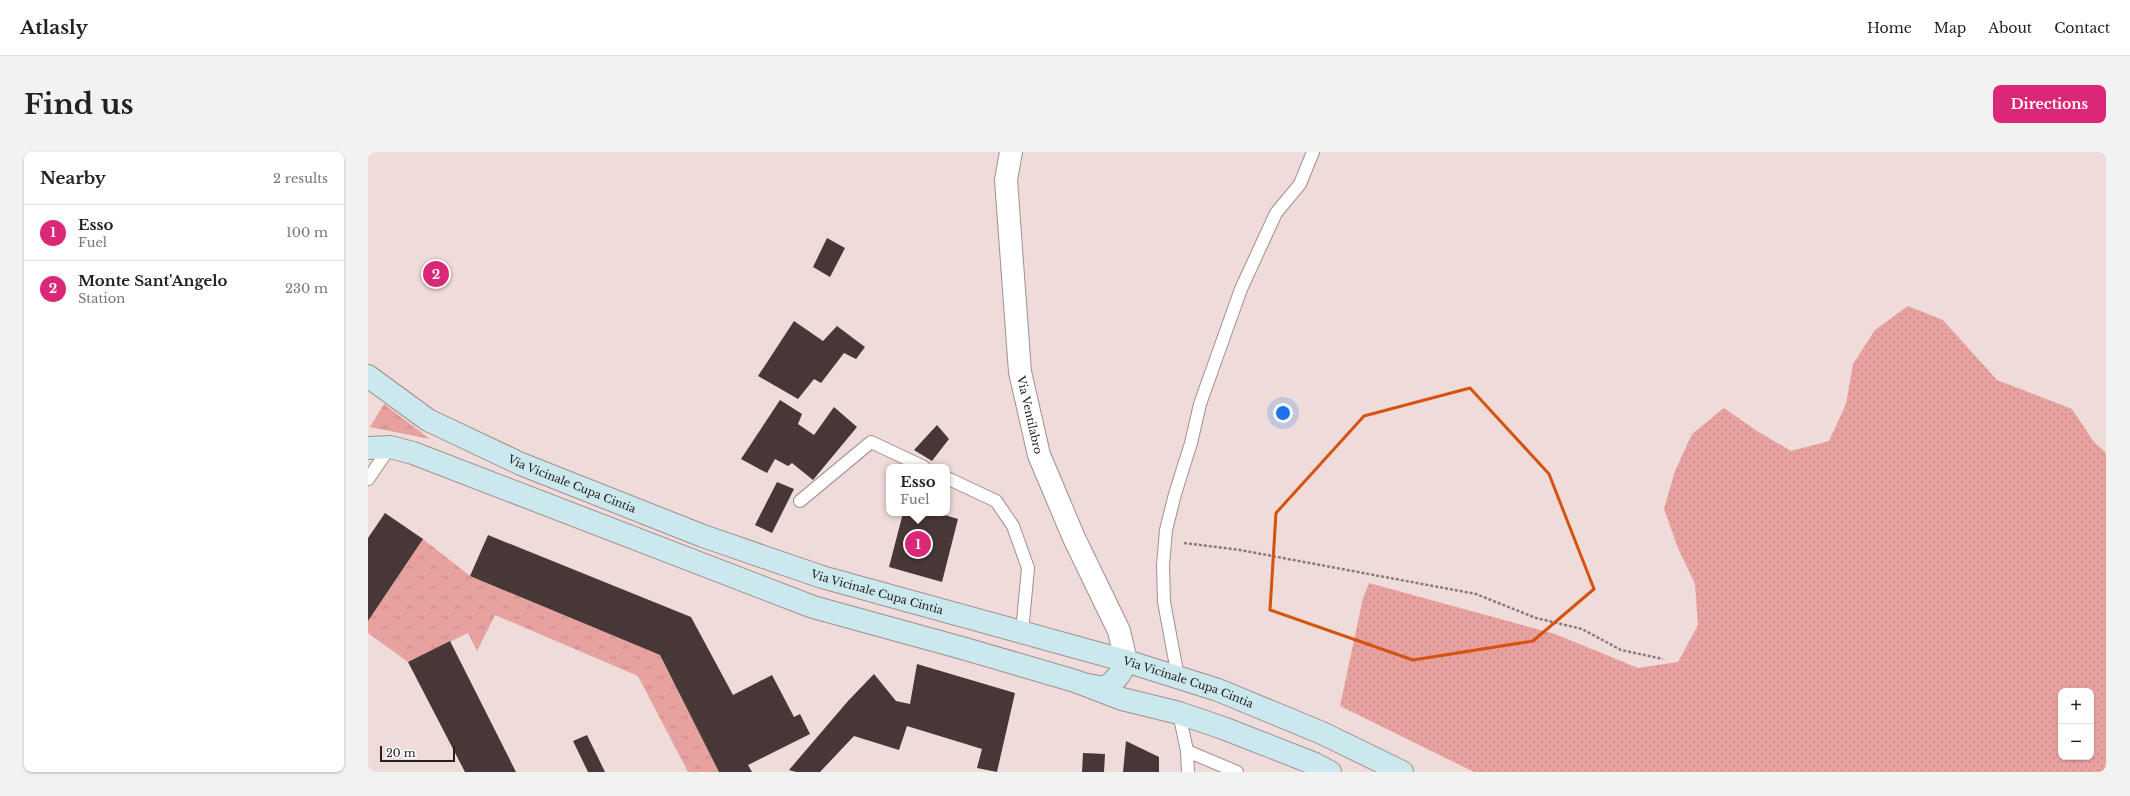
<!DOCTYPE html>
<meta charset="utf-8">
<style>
:root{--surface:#fff;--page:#f2f2f2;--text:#222;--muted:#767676;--line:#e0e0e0;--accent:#db2777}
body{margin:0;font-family:"Libre Baskerville",serif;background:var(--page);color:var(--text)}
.controls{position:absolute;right:12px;bottom:12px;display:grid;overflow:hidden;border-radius:8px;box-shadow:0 1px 3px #0004}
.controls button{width:36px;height:36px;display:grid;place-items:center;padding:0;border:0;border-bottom:1px solid var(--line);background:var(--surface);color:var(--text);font:20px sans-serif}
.scale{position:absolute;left:12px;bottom:10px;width:75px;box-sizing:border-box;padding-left:4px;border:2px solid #272020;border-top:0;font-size:11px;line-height:14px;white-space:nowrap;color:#272020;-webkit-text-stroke:3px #fff;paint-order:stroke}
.you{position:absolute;left:915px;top:261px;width:14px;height:14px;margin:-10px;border:3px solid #fff;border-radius:50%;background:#1a73e8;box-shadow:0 0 0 6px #1a73e833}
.badge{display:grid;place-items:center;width:26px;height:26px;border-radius:50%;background:var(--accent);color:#fff;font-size:13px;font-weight:700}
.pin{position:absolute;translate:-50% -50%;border:2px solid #fff;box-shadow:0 1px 4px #0006}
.popup{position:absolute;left:518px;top:312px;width:64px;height:52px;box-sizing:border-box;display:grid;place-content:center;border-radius:8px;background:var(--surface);filter:drop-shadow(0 1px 3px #0005);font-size:13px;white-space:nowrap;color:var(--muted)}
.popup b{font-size:15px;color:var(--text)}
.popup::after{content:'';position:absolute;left:50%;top:100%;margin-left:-8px;border:8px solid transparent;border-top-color:var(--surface)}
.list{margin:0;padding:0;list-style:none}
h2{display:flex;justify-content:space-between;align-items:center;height:52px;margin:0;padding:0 16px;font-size:17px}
h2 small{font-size:13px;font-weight:400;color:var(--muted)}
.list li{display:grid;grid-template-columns:26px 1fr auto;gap:12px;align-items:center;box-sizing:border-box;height:56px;padding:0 16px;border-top:1px solid var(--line)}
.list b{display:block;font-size:15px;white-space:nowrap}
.list p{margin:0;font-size:13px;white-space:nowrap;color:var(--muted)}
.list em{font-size:13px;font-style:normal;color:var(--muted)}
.map{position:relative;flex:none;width:1738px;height:620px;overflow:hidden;border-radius:8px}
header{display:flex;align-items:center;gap:24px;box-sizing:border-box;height:56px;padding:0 20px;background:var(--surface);border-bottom:1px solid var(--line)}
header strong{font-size:19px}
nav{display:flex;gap:22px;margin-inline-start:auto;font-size:14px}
.intro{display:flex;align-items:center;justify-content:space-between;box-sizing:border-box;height:96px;padding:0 24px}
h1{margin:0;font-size:28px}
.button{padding:10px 18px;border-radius:8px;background:var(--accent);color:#fff;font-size:14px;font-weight:700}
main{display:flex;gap:24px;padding:0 24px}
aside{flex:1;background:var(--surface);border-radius:8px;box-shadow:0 1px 3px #0004}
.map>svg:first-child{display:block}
</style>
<header>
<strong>Atlasly</strong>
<nav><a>Home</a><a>Map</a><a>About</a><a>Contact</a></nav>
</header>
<div class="intro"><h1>Find us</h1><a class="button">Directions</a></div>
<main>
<aside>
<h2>Nearby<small>2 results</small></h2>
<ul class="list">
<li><span class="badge">1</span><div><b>Esso</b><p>Fuel</p></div><em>100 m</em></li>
<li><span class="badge">2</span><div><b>Monte Sant'Angelo</b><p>Station</p></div><em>230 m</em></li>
</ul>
</aside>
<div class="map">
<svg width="1738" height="620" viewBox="0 0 1738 620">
<defs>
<pattern id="grass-dots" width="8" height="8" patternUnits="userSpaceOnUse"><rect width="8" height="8" fill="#e7a19e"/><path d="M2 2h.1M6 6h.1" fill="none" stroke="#c68a88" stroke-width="1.8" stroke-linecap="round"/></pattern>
<pattern id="park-tufts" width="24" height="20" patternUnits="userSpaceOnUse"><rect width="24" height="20" fill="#e7a19e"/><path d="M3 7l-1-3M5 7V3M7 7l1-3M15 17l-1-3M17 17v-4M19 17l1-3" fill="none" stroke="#c68a88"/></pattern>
</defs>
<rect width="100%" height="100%" fill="#efdbda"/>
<path fill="url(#grass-dots)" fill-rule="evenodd" d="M 1540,154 L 1575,168 L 1629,228 L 1704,257 L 1726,290 L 1738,301 L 1738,620 L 1106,620 L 972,554 L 995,446 L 1001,431 L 1187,482 L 1270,516 L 1310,510 L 1330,473 L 1327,432 L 1310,396 L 1296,357 L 1307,319 L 1324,282 L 1356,256 L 1389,279 L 1423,299 L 1461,289 L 1478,252 L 1485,212 L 1507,178 ZM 1693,539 L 1723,539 L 1723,605 L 1693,605 Z"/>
<path fill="url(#park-tufts)" d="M 16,252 L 62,287 L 2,275 Z
M 55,387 L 102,424 L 292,503 L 351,620 L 320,620 L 270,524 L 127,463 L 109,499 L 100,481 L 40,510 L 0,481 L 0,469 Z"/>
<path fill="#473837" d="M 459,86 L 477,96 L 462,125 L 445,115 Z
M 426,169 L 455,189 L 469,174 L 497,195 L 488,207 L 476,201 L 453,231 L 446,227 L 430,247 L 390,224 Z
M 412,248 L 434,262 L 430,272 L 446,283 L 466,255 L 489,275 L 445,328 L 424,311 L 420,314 L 407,307 L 399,321 L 373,307 Z
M 569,273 L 581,287 L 564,309 L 546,298 Z
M 409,330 L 426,337 L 404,381 L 387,373 Z
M 17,361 L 55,387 L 0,469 L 0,386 Z
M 535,361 L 570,361 L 590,367 L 574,430 L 521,415 Z
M 120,383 L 323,465 L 365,543 L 404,523 L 426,565 L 432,562 L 442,582 L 380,613 L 384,620 L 351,620 L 292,503 L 102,424 Z
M 82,489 L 148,620 L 97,620 L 40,510 Z
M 549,512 L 647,541 L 629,620 L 609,616 L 614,597 L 539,574 L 531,598 L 486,584 L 452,620 L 428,620 L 421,618 L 480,549 L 506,522 L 528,549 L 542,552 Z
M 219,583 L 237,620 L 220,620 L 205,589 Z
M 758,589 L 791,605 L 791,620 L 755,620 Z
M 715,601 L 737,602 L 736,620 L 714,620 Z"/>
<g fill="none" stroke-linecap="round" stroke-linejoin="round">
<g stroke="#a28f8e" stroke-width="14">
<path id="lane" d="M 579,326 L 628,349 L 645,374 L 660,416 L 654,480
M 0,327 L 22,295
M 432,349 L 503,290 L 556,315
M 810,525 L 796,450 L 795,413 L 798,378 L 807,342 L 823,291 L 832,252 L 873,137 L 908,61 L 932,32 L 945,0
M 811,561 L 819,599 L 820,620
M 819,599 L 869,620"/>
</g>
<g stroke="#a28f8e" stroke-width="24">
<g id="street">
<path id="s1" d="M 643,0 L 638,28 L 652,220 L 671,303 L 706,386 L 751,479 L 758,509"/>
</g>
</g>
<g stroke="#a28f8e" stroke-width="24">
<g id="secondary">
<path id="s2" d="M 0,224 L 60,268 L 153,312 L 335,384 L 454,425 L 758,509 L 850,538 L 954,581 L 1034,620"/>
<path d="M 0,296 L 22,295 L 45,301 L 445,455 L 594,496 L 707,529 L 754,547 L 811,561 L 855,576 L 947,612 L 962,620"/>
<path d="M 720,533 L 736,536 C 748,529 753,522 758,509"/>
</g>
</g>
<path stroke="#887b7a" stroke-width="2.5" stroke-dasharray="3 2" stroke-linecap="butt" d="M 816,391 L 872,398 L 1108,442 L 1168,466 L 1214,477 L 1253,498 L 1295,507"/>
<use href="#lane" stroke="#fff" stroke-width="12"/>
<use href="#street" stroke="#fff" stroke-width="22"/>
<use href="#secondary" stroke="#cae8ed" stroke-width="22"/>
</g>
<path fill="none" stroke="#d5530e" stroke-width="3" stroke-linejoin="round" d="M 1102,236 L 1181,322 L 1226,437 L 1165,489 L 1045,508 L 902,458 L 908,361 L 996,264 Z"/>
<g text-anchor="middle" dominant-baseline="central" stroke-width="4" stroke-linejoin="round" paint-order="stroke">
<g font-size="11" fill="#272020" stroke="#fff">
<text stroke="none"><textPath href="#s1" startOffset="265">Via Ventilabro</textPath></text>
<text stroke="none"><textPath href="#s2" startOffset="232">Via Vicinale Cupa Cintia</textPath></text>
<text stroke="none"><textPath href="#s2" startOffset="556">Via Vicinale Cupa Cintia</textPath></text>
<text stroke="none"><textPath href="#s2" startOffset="880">Via Vicinale Cupa Cintia</textPath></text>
</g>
</g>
</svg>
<div class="controls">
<button>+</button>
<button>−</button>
</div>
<div class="scale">20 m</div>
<div class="you"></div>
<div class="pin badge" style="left:550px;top:392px">1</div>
<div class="popup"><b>Esso</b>Fuel</div>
<div class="pin badge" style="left:68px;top:122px">2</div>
</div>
</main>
